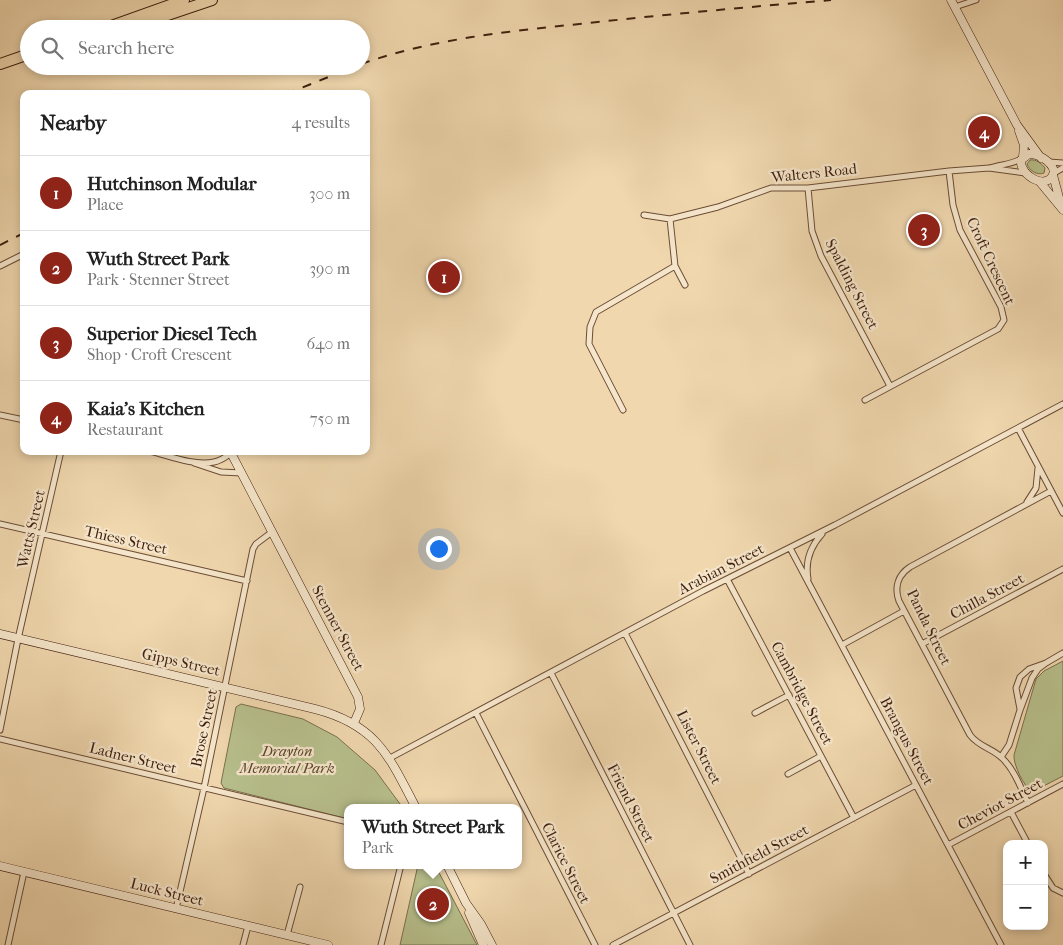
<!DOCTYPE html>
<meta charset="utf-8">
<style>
:root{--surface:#fff;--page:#f6f6f6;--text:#222;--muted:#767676;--line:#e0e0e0;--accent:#8f2418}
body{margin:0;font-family:"IM FELL French Canon",serif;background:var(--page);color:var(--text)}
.controls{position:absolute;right:15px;bottom:15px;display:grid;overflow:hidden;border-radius:10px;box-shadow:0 2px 8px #0003}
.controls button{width:45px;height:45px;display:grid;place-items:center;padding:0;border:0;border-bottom:1px solid var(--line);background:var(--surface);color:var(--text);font:25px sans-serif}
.you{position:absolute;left:438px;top:548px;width:18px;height:18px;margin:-12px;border:4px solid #fff;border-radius:50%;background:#1a73e8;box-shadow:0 0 0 8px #1a73e833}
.badge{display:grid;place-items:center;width:32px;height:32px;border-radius:50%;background:var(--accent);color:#fff;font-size:16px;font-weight:700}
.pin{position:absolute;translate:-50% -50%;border:2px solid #fff;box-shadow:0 1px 5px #0006}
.popup{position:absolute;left:344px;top:804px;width:178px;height:65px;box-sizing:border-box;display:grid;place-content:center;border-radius:10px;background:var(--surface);filter:drop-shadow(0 1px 4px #0005);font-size:16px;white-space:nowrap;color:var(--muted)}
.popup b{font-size:19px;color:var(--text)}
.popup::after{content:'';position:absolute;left:50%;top:100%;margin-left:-10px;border:10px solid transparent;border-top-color:var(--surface)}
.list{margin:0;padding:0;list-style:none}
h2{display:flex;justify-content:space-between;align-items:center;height:65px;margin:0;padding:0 20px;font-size:21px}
h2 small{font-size:16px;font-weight:400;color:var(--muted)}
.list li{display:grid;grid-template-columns:32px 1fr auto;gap:15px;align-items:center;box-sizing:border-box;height:75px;padding:0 20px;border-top:1px solid var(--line)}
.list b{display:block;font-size:19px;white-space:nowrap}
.list p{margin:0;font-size:16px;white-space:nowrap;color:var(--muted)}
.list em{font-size:16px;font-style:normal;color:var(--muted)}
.icon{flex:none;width:28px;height:28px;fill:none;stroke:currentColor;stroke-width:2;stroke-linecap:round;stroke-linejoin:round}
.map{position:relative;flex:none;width:1063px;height:945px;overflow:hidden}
.search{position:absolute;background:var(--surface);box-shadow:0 2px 8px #0003;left:20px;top:20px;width:350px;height:55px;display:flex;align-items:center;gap:12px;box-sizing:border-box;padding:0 18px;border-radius:28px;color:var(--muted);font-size:19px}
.panel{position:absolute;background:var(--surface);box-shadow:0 2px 8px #0003;left:20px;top:90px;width:350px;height:365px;border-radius:10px}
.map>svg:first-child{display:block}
</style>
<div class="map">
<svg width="1063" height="945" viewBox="0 0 1063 945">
<rect width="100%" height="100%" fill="#f0d7ae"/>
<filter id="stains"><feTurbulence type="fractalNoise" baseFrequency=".004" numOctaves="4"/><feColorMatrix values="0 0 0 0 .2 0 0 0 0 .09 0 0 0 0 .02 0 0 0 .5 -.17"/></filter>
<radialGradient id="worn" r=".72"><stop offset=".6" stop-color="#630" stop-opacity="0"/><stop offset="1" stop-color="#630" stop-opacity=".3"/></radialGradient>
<path fill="#b7bf8c" stroke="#7b6f4d" d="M 1030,160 C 1036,159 1041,163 1045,168 L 1044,173 C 1037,176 1029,170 1027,164 Z
M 1063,661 L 1063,776 L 1032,792 C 1024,787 1013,764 1014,755 L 1036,679 L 1044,671 Z
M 241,704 L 303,719 L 337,737 L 375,770 L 403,808 L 348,808 L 348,819 L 224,788 L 221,783 L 236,707 Z
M 418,865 L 435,865 L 477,945 L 400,945 Z"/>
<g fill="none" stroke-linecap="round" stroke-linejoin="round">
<g stroke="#6b4d36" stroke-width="7">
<path id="street" d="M 955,7 L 976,0
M 1049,162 L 1063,163
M 990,168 C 1000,164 1013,165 1022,158
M 1054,173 L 1063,168
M 808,188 L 812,231 L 821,256 L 890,386
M 644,215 L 670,219 L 718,207 L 771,188 L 808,188 L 949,171 L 989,168 L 1025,173
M 670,219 L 675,266 L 685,285
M 0,266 L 24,254
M 865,400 L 998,329 L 1004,320 L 1001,307 L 960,230 L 953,205 L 949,171
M 623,410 L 589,344 L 590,327 L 596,312 L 675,266
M 0,415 L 24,420
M 1018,428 L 1063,513
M 150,451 C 170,456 193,466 214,462 C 220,461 226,457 231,453
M 194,463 L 221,472 L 242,473
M 1027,502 L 1036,488 L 1038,468
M 0,524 L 247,581
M 790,548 L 1001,945
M 727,579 L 854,818
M 808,579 C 805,562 810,547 822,534
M 625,633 L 749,874
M 922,644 L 1063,569
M 842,645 L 904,611
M 551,673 L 690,945
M 1020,709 L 1016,688 L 1020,677 L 1029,669 L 1046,663 L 1063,653
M 476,713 L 595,945
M 755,713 L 789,695
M 0,730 L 18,639 L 61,451
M 0,739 L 348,822
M 1001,757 L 1009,745 L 1020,710 L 1032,678 L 1038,669 L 1046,663
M 390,758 L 703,591 L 835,525 L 1063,404
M 788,774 L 821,756
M 1028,803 C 1021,788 1014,769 1002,758 C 992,748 979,747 970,735 L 899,601 C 894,587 898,575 910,567 L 1051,491
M 1011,812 L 1028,844
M 948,845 L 1063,784
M 1044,874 L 1053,888 L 1063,893
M 176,909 L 204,788 L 253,549 L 256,544 L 272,532
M 287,935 L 300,887
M 8,945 L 24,872
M 243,945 L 248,926
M 381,945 L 401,865
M 613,945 L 916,785"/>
</g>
<g stroke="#3f1f0e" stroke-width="9">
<path id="secondary" d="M 951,0 L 1017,125 L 1041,158
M 1019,131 L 1024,145 L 1023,157
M 1029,154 C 1039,154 1051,161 1054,171 C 1050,193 1019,176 1021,160 Z
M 1053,175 L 1061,205
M 1039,181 L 1063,210
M 230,451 L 358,697 L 360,709 L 354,723
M 0,634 L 315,709 C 377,725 389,756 416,808
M 447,865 L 466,903 L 481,924 L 492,945
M 0,866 L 328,945
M 469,913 L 483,945"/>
</g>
<g stroke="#3f1f0e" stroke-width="12">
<path id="highway" d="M 103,29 L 184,0
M 126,29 L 212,0
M 0,64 L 29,54"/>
</g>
<use href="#street" stroke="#f5e5ca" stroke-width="5"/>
<use href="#secondary" stroke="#f5e5ca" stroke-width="8"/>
<use href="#highway" stroke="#f0d7ae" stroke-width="10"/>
<path stroke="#3f1f0e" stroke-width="2" stroke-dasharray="9 9" stroke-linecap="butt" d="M 361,64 C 436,38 511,31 589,23 C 669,14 750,7 831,0
M 286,94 L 356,66
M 0,245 L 24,233"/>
</g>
<g text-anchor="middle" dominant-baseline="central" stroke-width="4.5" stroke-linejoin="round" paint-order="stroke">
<g font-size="15" fill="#3f1f0e" stroke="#f5e5ca">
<text transform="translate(814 173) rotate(-6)">Walters Road</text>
<text transform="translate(991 261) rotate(65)">Croft Crescent</text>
<text transform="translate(852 284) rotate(63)">Spalding Street</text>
<text transform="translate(31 529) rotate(-77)">Watts Street</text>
<text transform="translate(126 540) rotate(13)">Thiess Street</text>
<text transform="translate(721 569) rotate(-27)">Arabian Street</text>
<text transform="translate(987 596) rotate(-28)">Chilla Street</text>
<text transform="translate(929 627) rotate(64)">Panda Street</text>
<text transform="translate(338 628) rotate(62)">Stenner Street</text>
<text transform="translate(181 662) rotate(13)">Gipps Street</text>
<text transform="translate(802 693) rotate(62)">Cambridge Street</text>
<text transform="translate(204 728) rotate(-78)">Brose Street</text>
<text transform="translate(907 741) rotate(62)">Brangus Street</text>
<text transform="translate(699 747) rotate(63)">Lister Street</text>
<text transform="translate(133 758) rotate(14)">Ladner Street</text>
<text transform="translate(631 803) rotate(63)">Friend Street</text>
<text transform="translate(1000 804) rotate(-28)">Cheviot Street</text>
<text transform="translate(759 854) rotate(-28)">Smithfield Street</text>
<text transform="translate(566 863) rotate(63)">Clarice Street</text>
<text transform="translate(167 892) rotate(14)">Luck Street</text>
</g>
<g font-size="15" font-style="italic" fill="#5d472e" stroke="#f5e5ca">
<text x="287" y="751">Drayton<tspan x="287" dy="17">Memorial Park</tspan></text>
</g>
</g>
<rect width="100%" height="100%" filter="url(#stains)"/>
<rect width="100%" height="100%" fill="url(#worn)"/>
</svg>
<div class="controls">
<button>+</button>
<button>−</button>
</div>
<div class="you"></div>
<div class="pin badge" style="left:444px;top:277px">1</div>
<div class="pin badge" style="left:433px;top:904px">2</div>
<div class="popup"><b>Wuth Street Park</b>Park</div>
<div class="pin badge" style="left:924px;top:230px">3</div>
<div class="pin badge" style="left:984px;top:132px">4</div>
<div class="search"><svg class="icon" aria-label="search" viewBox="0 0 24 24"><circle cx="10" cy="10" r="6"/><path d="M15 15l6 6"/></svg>Search here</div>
<section class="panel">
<h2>Nearby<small>4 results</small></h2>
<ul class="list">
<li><span class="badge">1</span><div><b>Hutchinson Modular</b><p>Place</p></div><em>300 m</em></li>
<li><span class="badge">2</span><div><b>Wuth Street Park</b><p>Park · Stenner Street</p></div><em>390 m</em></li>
<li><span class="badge">3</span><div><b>Superior Diesel Tech</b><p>Shop · Croft Crescent</p></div><em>640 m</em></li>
<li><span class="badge">4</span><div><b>Kaia's Kitchen</b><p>Restaurant</p></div><em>750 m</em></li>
</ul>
</section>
</div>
